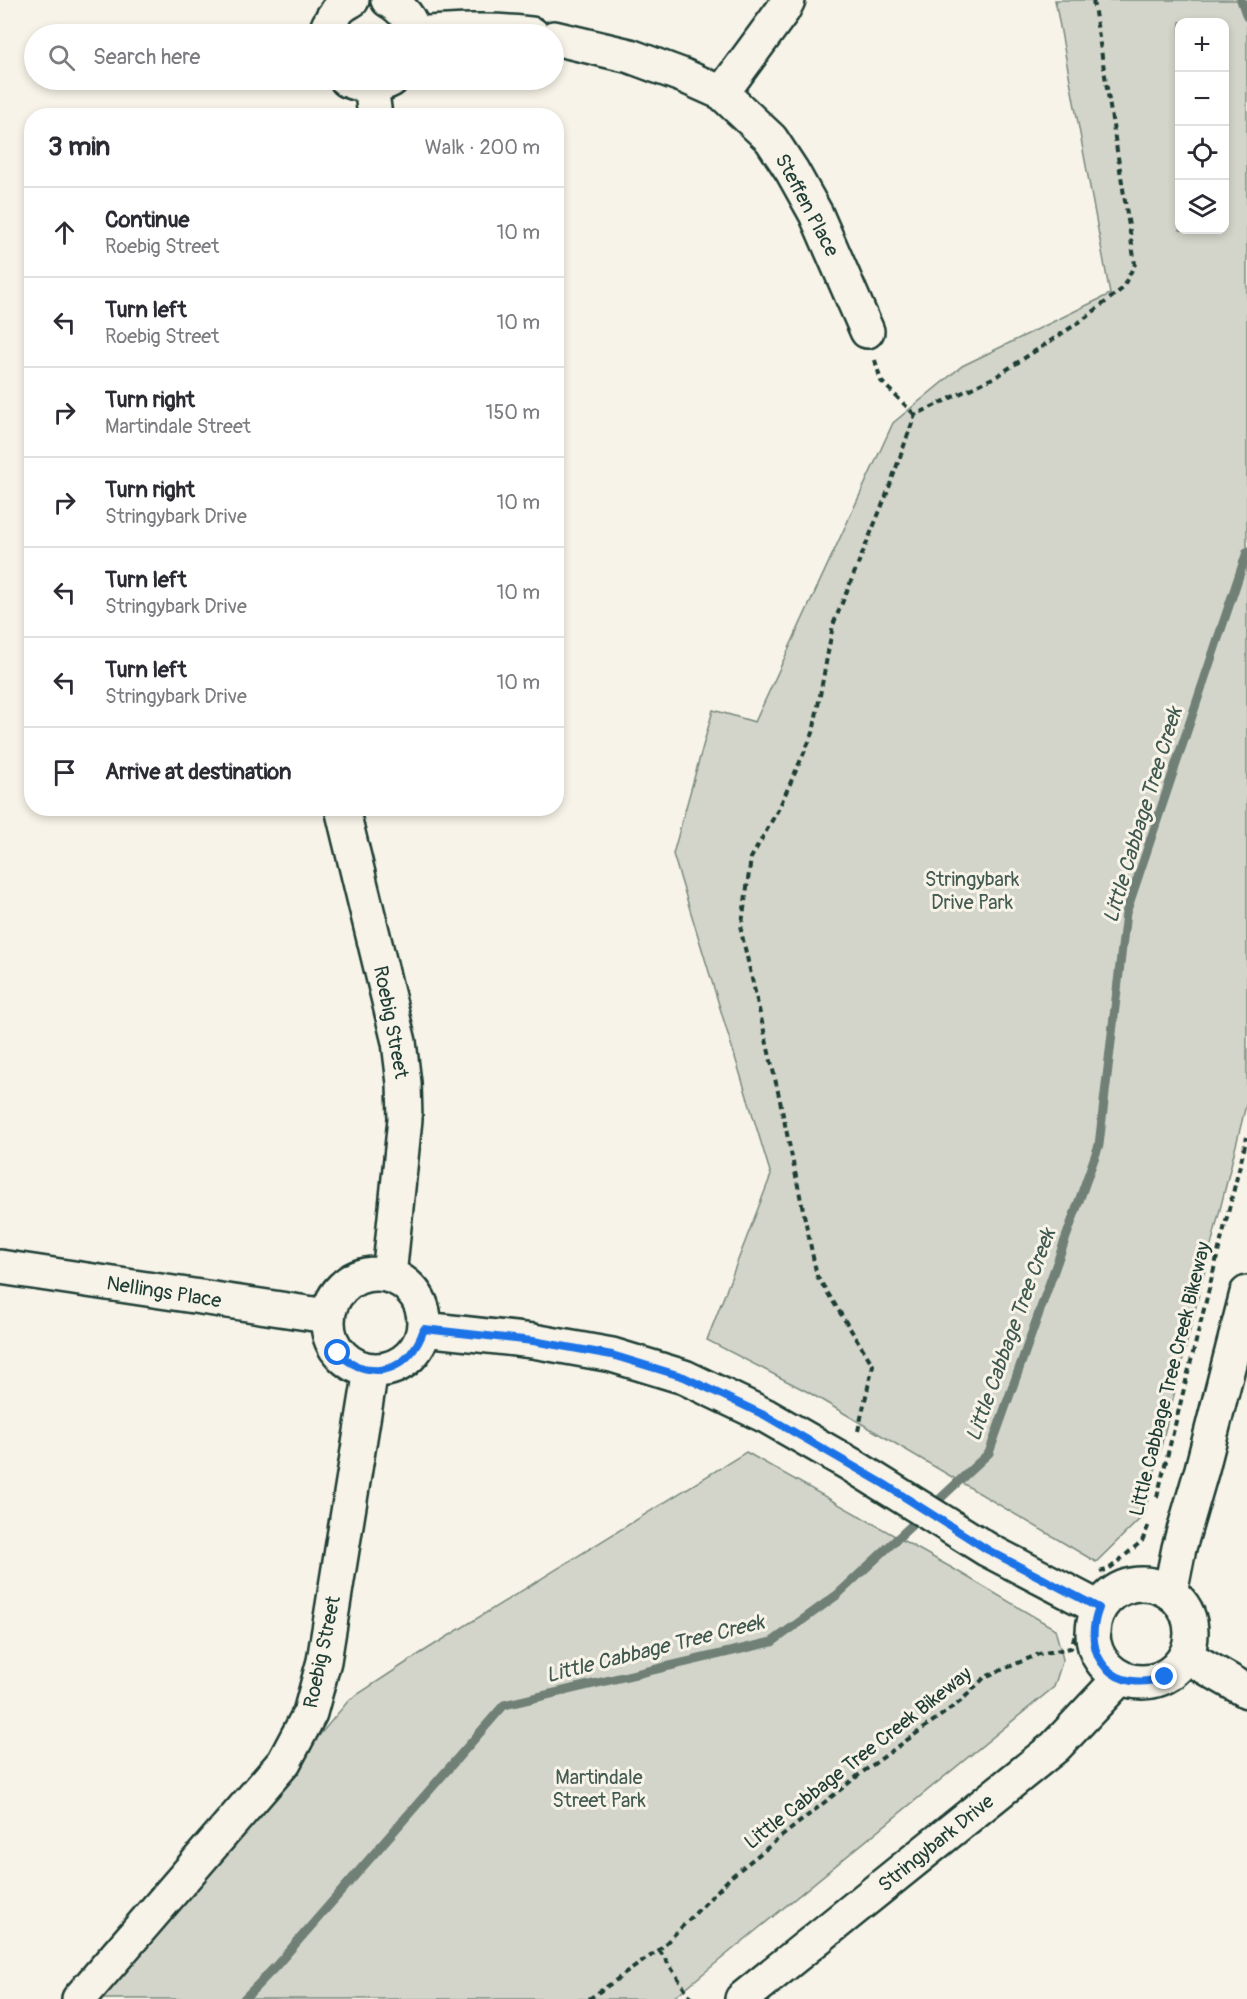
<!DOCTYPE html>
<meta charset="utf-8">
<style>
:root{--surface:#fff;--page:#f7f7f7;--text:#2b2b33;--muted:#7c7c81;--line:#e1e1e2}
body{margin:0;font-family:Pangolin,sans-serif;background:var(--page);color:var(--text)}
.controls{position:absolute;right:18px;top:18px;display:grid;overflow:hidden;border-radius:12px;box-shadow:0 3px 9px #0003}
.controls button{width:54px;height:54px;display:grid;place-items:center;padding:0;border:0;border-bottom:2px solid var(--line);background:var(--surface);color:var(--text);font:30px sans-serif}
.stop{position:absolute;width:18px;height:18px;margin:-14px;border:4px solid #1a73e8;border-radius:50%;background:#fff}
.stop.end{background:#1a73e8;border-color:#fff;box-shadow:0 2px 6px #0008}
.list{margin:0;padding:0;list-style:none}
h2{display:flex;justify-content:space-between;align-items:center;height:78px;margin:0;padding:0 24px;font-size:26px}
h2 small{font-size:20px;font-weight:400;color:var(--muted)}
.list li{display:grid;grid-template-columns:39px 1fr auto;gap:18px;align-items:center;box-sizing:border-box;height:90px;padding:0 24px;border-top:2px solid var(--line)}
.list b{display:block;font-size:22px;white-space:nowrap}
.list p{margin:0;font-size:20px;white-space:nowrap;color:var(--muted)}
.list em{font-size:20px;font-style:normal;color:var(--muted)}
.icon{flex:none;width:33px;height:33px;fill:none;stroke:currentColor;stroke-width:2;stroke-linecap:round;stroke-linejoin:round}
.map{position:relative;flex:none;width:1247px;height:1999px;overflow:hidden}
.search{position:absolute;background:var(--surface);box-shadow:0 3px 9px #0003;left:24px;top:24px;width:540px;height:66px;display:flex;align-items:center;gap:15px;box-sizing:border-box;padding:0 21px;border-radius:33px;color:var(--muted);font-size:22px}
.panel{position:absolute;background:var(--surface);box-shadow:0 3px 9px #0003;left:24px;top:108px;width:540px;height:708px;border-radius:24px}
.map>svg:first-child{display:block}
</style>
<div class="map">
<svg width="1247" height="1999" viewBox="0 0 1247 1999">
<rect width="100%" height="100%" fill="#f7f3e8"/>
<filter id="ink" filterUnits="userSpaceOnUse"><feTurbulence type="fractalNoise" baseFrequency=".0167" numOctaves="2"/><feDisplacementMap in="SourceGraphic" scale="12" xChannelSelector="R" yChannelSelector="G"/><feConvolveMatrix kernelMatrix="1 2 1 2 8 2 1 2 1" color-interpolation-filters="sRGB"/></filter>
<g filter="url(#ink)">
<path fill="#d3d5ca" stroke="#79897f" stroke-width="1.5" fill-rule="evenodd" d="M 1055,0 L 1247,0 L 1247,1101 L 1144,1515 L 1096,1562 L 808,1392 L 707,1340 L 771,1175 L 673,854 L 713,710 L 755,722 L 893,423 L 962,366 L 1110,294 ZM 1224,22 L 1224,230 L 1180,230 L 1180,22 Z
M 746,1452 L 952,1568 L 1055,1629 L 1063,1659 L 1054,1687 L 672,1999 L 98,1999 L 349,1700 L 421,1653 Z"/>
<g fill="none" stroke-linecap="round" stroke-linejoin="round">
<path stroke="#6f8077" stroke-width="9" d="M 1241,0 L 1247,17
M 244,1999 L 276,1966 L 504,1705 L 772,1642 L 837,1595 L 989,1453 L 1099,1145 L 1126,913 L 1247,552"/>
<g stroke="#1f3d34" stroke-width="38">
<path id="minor" d="M 388,0 C 403,9 410,18 415,34
M 325,34 C 330,19 337,7 352,0
M 415,34 C 455,31 492,29 532,34
M 554,38 L 630,56 L 684,76 L 722,93 L 771,139 L 792,171 L 816,214 L 867,331
M 347,80 C 362,86 377,88 391,80
M 371,86 L 375,116
M 722,93 L 783,10 L 788,0
M 342,808 L 399,1042 L 404,1083 L 405,1119 L 389,1276
M 0,1267 L 327,1316
M328 1322a48 48 0 1 1 96 0a48 48 0 1 1-96 0Z
M 424,1329 L 533,1341 L 612,1355 L 684,1377 L 766,1416 L 850,1464 L 988,1550 L 1099,1608
M1093 1633a49 49 0 1 1 98 0a49 49 0 1 1-98 0Z
M 1170,1593 L 1179,1548 L 1202,1469 L 1247,1293
M 1186,1656 L 1247,1691
M 79,1999 L 284,1762 L 310,1713 L 324,1661 L 371,1370
M 742,1999 L 1055,1747 L 1120,1678"/>
</g>
<path stroke="#1f3d34" stroke-width="4" stroke-dasharray="6 4.5" stroke-linecap="butt" d="M 875,360 L 881,381 L 915,415
M 858,1431 L 873,1365 L 817,1276 L 779,1096 L 741,931 L 751,858 L 779,808 L 813,733 L 833,625 L 886,496 L 915,415 L 997,376 L 1084,319 L 1122,289 L 1135,264 L 1093,0
M 1157,1497 L 1247,1137
M 1100,1572 L 1109,1569 L 1142,1541 L 1150,1522
M 659,1950 L 692,1999
M 589,1999 L 659,1950 L 732,1876 L 860,1774 L 961,1701 L 985,1677 L 1039,1654 L 1071,1648 L 1076,1631"/>
<use href="#minor" stroke="#f7f3e8" stroke-width="33"/>
</g>
</g>
<g fill="none" stroke-linecap="round" stroke-linejoin="round" filter="url(#ink)">
<path stroke="#1a73e8" stroke-width="8" d="M 338,1353 C 372,1384 410,1371 424,1329 L 533,1341 L 612,1355 L 684,1377 L 766,1416 L 884,1484 L 988,1550 L 1099,1608 C 1080,1657 1114,1695 1165,1677"/>
</g>
<g text-anchor="middle" dominant-baseline="central" stroke-width="6" stroke-linejoin="round" paint-order="stroke">
<g font-size="20" fill="#1f3d34" stroke="#f7f3e8">
<text transform="translate(807 205) rotate(62)">Steffen Place</text>
<text transform="translate(391 1022) rotate(79)">Roebig Street</text>
<text transform="translate(164 1292) rotate(9)">Nellings Place</text>
<text transform="translate(1170 1379) rotate(-76)">Little Cabbage Tree Creek Bikeway</text>
<text transform="translate(322 1652) rotate(-78)">Roebig Street</text>
<text transform="translate(858 1758) rotate(-38)">Little Cabbage Tree Creek Bikeway</text>
<text transform="translate(936 1843) rotate(-39)">Stringybark Drive</text>
</g>
<g font-size="20" fill="#435b52" stroke="#f7f3e8">
<text x="972" y="879">Stringybark<tspan x="972" dy="23">Drive Park</tspan></text>
<text x="599" y="1777">Martindale<tspan x="599" dy="23">Street Park</tspan></text>
</g>
<g font-size="21" font-style="italic" fill="#405950" stroke="#f7f3e8">
<text transform="translate(1143 815) rotate(-73)">Little Cabbage Tree Creek</text>
<text transform="translate(1011 1335) rotate(-70)">Little Cabbage Tree Creek</text>
<text transform="translate(655 1649) rotate(-14)">Little Cabbage Tree Creek</text>
</g>
</g>
</svg>
<div class="controls">
<button>+</button>
<button>−</button>
<button><svg class="icon" aria-label="locate" viewBox="0 0 24 24"><circle cx="12" cy="12" r="6"/><path d="M12 2v4M12 18v4M2 12h4M18 12h4"/></svg></button>
<button><svg class="icon" aria-label="layers" viewBox="0 0 24 24"><path d="M12 4l9 5-9 5-9-5zM3 14l9 5 9-5"/></svg></button>
</div>
<div class="stop" style="left:338px;top:1353px"></div>
<div class="stop end" style="left:1165px;top:1677px"></div>
<div class="search"><svg class="icon" aria-label="search" viewBox="0 0 24 24"><circle cx="10" cy="10" r="6"/><path d="M15 15l6 6"/></svg>Search here</div>
<section class="panel">
<h2>3 min<small>Walk · 200 m</small></h2>
<ul class="list">
<li><svg class="icon" aria-label="ahead" viewBox="0 0 24 24"><path d="M12 20V5M6 11l6-6 6 6"/></svg><div><b>Continue</b><p>Roebig Street</p></div><em>10 m</em></li>
<li><svg class="icon" aria-label="left" viewBox="0 0 24 24"><path d="M17 20v-9H6M10 6l-5 5 5 5"/></svg><div><b>Turn left</b><p>Roebig Street</p></div><em>10 m</em></li>
<li><svg class="icon" aria-label="right" viewBox="0 0 24 24"><path d="M7 20v-9h11M14 6l5 5-5 5"/></svg><div><b>Turn right</b><p>Martindale Street</p></div><em>150 m</em></li>
<li><svg class="icon" aria-label="right" viewBox="0 0 24 24"><path d="M7 20v-9h11M14 6l5 5-5 5"/></svg><div><b>Turn right</b><p>Stringybark Drive</p></div><em>10 m</em></li>
<li><svg class="icon" aria-label="left" viewBox="0 0 24 24"><path d="M17 20v-9H6M10 6l-5 5 5 5"/></svg><div><b>Turn left</b><p>Stringybark Drive</p></div><em>10 m</em></li>
<li><svg class="icon" aria-label="left" viewBox="0 0 24 24"><path d="M17 20v-9H6M10 6l-5 5 5 5"/></svg><div><b>Turn left</b><p>Stringybark Drive</p></div><em>10 m</em></li>
<li><svg class="icon" aria-label="arrive" viewBox="0 0 24 24"><path d="M6 21V4h12l-3 4 3 4H6"/></svg><div><b>Arrive at destination</b></div></li>
</ul>
</section>
</div>
